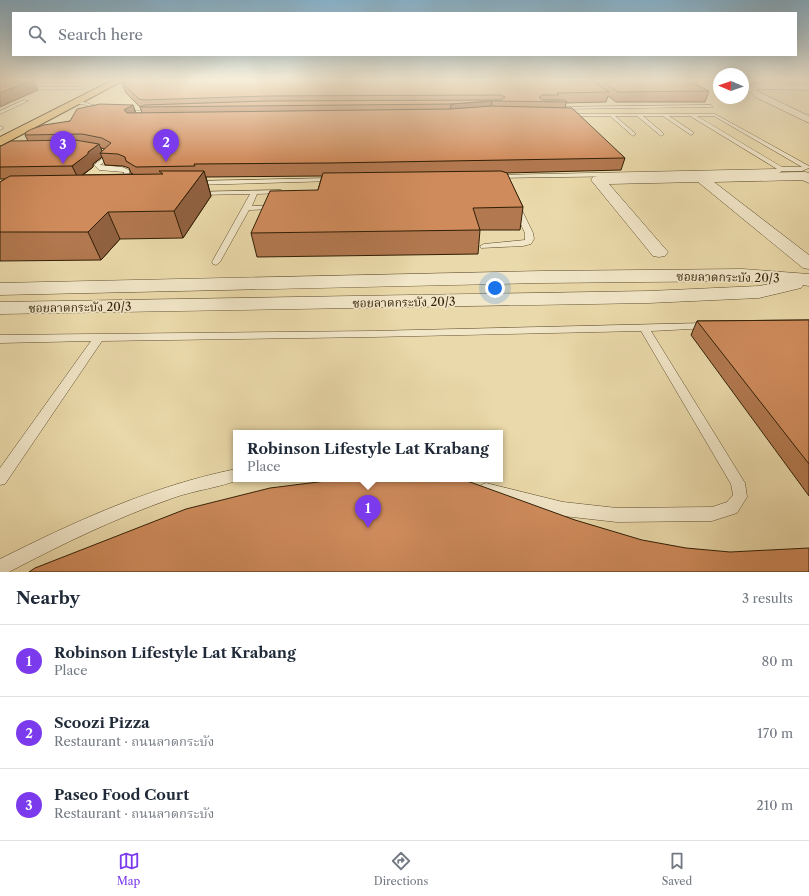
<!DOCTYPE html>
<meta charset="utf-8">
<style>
:root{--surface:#fff;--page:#f2f2f3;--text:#1f2937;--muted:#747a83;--line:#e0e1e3;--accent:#7c3aed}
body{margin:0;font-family:"Libre Caslon Text","Noto Serif Thai",serif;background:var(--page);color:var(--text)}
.compass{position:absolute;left:713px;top:68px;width:36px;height:36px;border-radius:50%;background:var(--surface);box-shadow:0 4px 16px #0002;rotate:272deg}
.you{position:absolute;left:495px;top:288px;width:14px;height:14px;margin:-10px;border:3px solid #fff;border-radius:50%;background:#1a73e8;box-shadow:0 0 0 6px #1a73e833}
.badge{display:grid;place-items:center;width:26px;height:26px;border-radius:50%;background:var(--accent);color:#fff;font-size:13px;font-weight:700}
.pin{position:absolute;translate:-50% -33px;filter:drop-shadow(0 1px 2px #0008)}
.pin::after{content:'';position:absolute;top:21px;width:14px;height:12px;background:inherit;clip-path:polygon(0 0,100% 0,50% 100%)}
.popup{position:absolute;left:233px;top:430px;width:270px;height:52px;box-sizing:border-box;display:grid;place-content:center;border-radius:0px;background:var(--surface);filter:drop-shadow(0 1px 3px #0005);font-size:13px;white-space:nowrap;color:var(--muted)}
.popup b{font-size:15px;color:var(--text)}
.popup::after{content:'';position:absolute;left:50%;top:100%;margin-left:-8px;border:8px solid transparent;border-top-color:var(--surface)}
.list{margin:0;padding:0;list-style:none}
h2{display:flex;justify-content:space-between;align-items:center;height:52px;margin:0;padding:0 16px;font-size:17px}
h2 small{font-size:13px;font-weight:400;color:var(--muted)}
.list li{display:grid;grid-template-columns:26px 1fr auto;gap:12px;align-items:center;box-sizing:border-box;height:72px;padding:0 16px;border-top:1px solid var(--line)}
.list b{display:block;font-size:15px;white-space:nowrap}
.list p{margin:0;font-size:13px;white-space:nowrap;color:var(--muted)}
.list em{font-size:13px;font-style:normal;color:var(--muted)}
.icon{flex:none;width:22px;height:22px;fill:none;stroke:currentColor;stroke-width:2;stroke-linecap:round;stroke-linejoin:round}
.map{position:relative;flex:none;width:809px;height:572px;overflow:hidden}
.search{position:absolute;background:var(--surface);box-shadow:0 4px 16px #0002;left:12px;right:12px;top:12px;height:44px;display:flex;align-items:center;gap:10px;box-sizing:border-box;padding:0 14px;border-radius:0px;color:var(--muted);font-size:15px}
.sheet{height:268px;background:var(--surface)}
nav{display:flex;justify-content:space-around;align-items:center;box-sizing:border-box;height:56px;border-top:1px solid var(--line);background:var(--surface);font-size:11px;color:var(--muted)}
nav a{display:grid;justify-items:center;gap:2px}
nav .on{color:var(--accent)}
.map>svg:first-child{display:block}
</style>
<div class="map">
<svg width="809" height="572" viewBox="0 0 809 572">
<rect width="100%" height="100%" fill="#ead9aa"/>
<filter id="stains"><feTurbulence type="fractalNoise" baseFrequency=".005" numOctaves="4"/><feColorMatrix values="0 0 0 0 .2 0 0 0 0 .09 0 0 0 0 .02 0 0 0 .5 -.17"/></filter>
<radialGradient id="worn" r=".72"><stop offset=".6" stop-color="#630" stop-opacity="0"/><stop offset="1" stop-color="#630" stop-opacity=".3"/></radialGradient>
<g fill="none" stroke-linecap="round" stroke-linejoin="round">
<g stroke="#5f4e2e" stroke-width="1">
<path id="service" d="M 0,87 L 83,87 L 85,88 L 83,89 L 0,89 Z
M 24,100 L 28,101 L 0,114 L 0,111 Z
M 75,102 L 84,102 L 104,109 L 102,110 L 82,104 L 73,104 Z
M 711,105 L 713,107 L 555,109 L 553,108 L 555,107 Z
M 125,110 L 154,112 L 156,113 L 154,114 L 123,112 Z
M 570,114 L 715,114 L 809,166 L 809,168 L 802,171 L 782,171 L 777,174 L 496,178 L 495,177 L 498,175 L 777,169 L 690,116 L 669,116 L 693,132 L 693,134 L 691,135 L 663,116 L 643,116 L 663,133 L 664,134 L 661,136 L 637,116 L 615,116 L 635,133 L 636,134 L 633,136 L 610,116 L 568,116 L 568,115 ZM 697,116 L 714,116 L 802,167 L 782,167 Z
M 0,126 L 3,127 L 4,128 L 0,130 Z
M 107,153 L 111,153 L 114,155 L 100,165 L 122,167 L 129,170 L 130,178 L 128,184 L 124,185 L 121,183 L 124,178 L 124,172 L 99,170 L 94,165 L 95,164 L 107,155 Z
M 332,178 L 334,179 L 334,181 L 196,185 L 193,183 L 196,181 Z
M 281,190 L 284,192 L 283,193 L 257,194 L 252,206 L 274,205 L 278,207 L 274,209 L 249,210 L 220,262 L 216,265 L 213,264 L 212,262 L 250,194 L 197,195 L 194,193 L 195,192 Z
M 517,206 L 521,208 L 533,233 L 534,239 L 531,244 L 523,246 L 481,248 L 480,246 L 484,244 L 525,240 L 525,233 L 513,208 Z
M 706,323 L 710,324 L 711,326 L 710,328 L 651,331 L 745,483 L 747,497 L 737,513 L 712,521 L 617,522 L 563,516 L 486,497 L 481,495 L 479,490 L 481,485 L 486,483 L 563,502 L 617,508 L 712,507 L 727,502 L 733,495 L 731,484 L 641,331 L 373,337 L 102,341 L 5,484 L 0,485 L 0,468 L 91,341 L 0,343 L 0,335 L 373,331 Z
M 236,469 L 236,479 L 241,479 C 219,488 195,490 173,498 C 116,518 62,544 9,572 L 0,572 L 0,559 C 76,521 152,486 236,469 Z"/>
</g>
<g stroke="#5f4e2e" stroke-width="1">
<path id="minor" d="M 762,83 L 809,84 L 809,90 L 756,89 L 761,93 L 809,116 L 809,123 L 755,97 L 748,90 L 750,85 Z
M 805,172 L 809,173 L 809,183 L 802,180 L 714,182 L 809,255 L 809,269 L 803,268 L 698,182 L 609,184 L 668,252 L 665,256 L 659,257 L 653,256 L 591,180 L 593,177 L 598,176 Z
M 743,269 L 809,274 L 809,286 L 803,285 L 801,288 L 759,298 L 649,303 L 0,314 L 0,302 L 649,291 L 759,286 L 774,283 L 743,281 L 542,283 L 0,295 L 0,283 L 542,271 Z"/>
</g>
<g stroke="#311f05" stroke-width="2">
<path id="primary" d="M 113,80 L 124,80 L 0,146 L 0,137 Z"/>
</g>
<use href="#service" fill="#f1e6c8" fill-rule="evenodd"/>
<use href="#minor" fill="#f1e6c8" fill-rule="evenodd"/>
<use href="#primary" fill="#e5bc75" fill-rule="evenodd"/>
</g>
<path fill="#b2784f" stroke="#311f05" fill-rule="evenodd" d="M 130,80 L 686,80 L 709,91 L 705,102 L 616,102 L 608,96 L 606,102 L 566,103 L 565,108 L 625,158 L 621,170 L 506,173 L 523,207 L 520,230 L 480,230 L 478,254 L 257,257 L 251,233 L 318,190 L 322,176 L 206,177 L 211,196 L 183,238 L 120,239 L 101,260 L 0,261 L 0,182 L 5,179 L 0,179 L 0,146 L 28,141 L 25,135 L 70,121 L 133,105 L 136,113 L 142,113 L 140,107 L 126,93 L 122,83 ZM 101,148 L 105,149 L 102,151 ZM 102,157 L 105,165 L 123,166 L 129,168 L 131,173 L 133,174 L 83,175 L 93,167 L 93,164 Z
M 809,320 L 809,496 L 691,335 L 697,321 Z"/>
<path fill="#916140" stroke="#311f05" d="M 33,80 L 38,90 L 0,107 L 0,93 Z
M 492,101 L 491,112 L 450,114 L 451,104 Z
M 133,105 L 136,115 L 128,120 L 124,110 Z
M 99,144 L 103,153 L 100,153 L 102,157 L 93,164 L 93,167 L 78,178 L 72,166 L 88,152 Z
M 204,171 L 211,196 L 183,238 L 174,211 Z
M 108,212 L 120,239 L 101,260 L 88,232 Z"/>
<path fill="#cf8b5c" stroke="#311f05" d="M 0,80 L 32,80 L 0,93 Z
M 130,80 L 591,80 L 609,92 L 557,93 L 559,95 L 543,95 L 539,97 L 543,100 L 564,100 L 567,102 L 492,101 L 451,104 L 140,107 L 145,105 L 267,101 L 501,100 L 505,97 L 501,95 L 267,96 L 144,100 L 139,99 L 122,83 Z
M 601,80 L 686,80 L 709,91 L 618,92 Z
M 100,104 L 133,105 L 124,110 L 127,113 L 451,109 L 492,106 L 572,108 L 625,158 L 329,163 L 194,164 L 195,166 L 136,167 L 126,161 L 125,157 L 118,154 L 100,153 L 111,143 L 102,138 L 82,134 L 25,135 L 26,132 L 32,129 L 44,125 L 70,121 L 77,109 Z
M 75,140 L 99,144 L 88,152 L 88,154 L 72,166 L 0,167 L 0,146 L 1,146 L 11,141 Z
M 159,171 L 204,171 L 174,211 L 108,212 L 88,232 L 0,232 L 0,182 L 10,176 L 163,174 Z
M 501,171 L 507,173 L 523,207 L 473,208 L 480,230 L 251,233 L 270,191 L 318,190 L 323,173 Z
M 809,320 L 809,464 L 697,321 Z
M 342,479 L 455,479 L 470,482 L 575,520 L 642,540 L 686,548 L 730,552 L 809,548 L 809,572 L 29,572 L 35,568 L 186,509 L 270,488 Z"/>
<linearGradient id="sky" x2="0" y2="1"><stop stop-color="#88b6d1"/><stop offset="0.5" stop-color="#f6eed9"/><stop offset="1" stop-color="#f6eed9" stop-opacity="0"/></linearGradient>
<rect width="809" height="160" fill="url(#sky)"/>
<g text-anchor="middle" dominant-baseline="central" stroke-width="3.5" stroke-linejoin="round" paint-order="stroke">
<g font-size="12" fill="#311f05" stroke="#f1e6c8">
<text transform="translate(728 277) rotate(1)">ซอยลาดกระบัง 20/3</text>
<text transform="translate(404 302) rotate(-1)">ซอยลาดกระบัง 20/3</text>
<text transform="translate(80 307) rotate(-1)">ซอยลาดกระบัง 20/3</text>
</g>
</g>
<rect width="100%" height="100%" filter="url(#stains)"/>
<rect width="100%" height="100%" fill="url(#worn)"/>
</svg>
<svg class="compass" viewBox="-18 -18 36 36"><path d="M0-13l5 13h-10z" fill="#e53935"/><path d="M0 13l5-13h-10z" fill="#747a83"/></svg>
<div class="you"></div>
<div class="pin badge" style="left:368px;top:528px">1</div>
<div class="popup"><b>Robinson Lifestyle Lat Krabang</b>Place</div>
<div class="pin badge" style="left:166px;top:162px">2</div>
<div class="pin badge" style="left:63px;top:164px">3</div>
<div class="search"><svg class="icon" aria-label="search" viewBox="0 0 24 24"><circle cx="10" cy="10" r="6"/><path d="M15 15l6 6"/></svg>Search here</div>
</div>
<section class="sheet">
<h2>Nearby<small>3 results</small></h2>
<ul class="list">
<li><span class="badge">1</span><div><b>Robinson Lifestyle Lat Krabang</b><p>Place</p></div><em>80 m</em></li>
<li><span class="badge">2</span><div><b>Scoozi Pizza</b><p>Restaurant · ถนนลาดกระบัง</p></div><em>170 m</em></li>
<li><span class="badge">3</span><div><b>Paseo Food Court</b><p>Restaurant · ถนนลาดกระบัง</p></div><em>210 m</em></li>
</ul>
</section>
<nav>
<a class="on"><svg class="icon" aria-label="map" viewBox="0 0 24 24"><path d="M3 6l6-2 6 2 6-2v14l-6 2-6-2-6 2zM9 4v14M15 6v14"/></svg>Map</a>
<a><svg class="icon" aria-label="directions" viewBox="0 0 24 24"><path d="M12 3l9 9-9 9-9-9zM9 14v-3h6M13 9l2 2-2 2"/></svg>Directions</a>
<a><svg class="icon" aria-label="saved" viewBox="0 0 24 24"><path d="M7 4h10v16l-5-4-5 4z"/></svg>Saved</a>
</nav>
